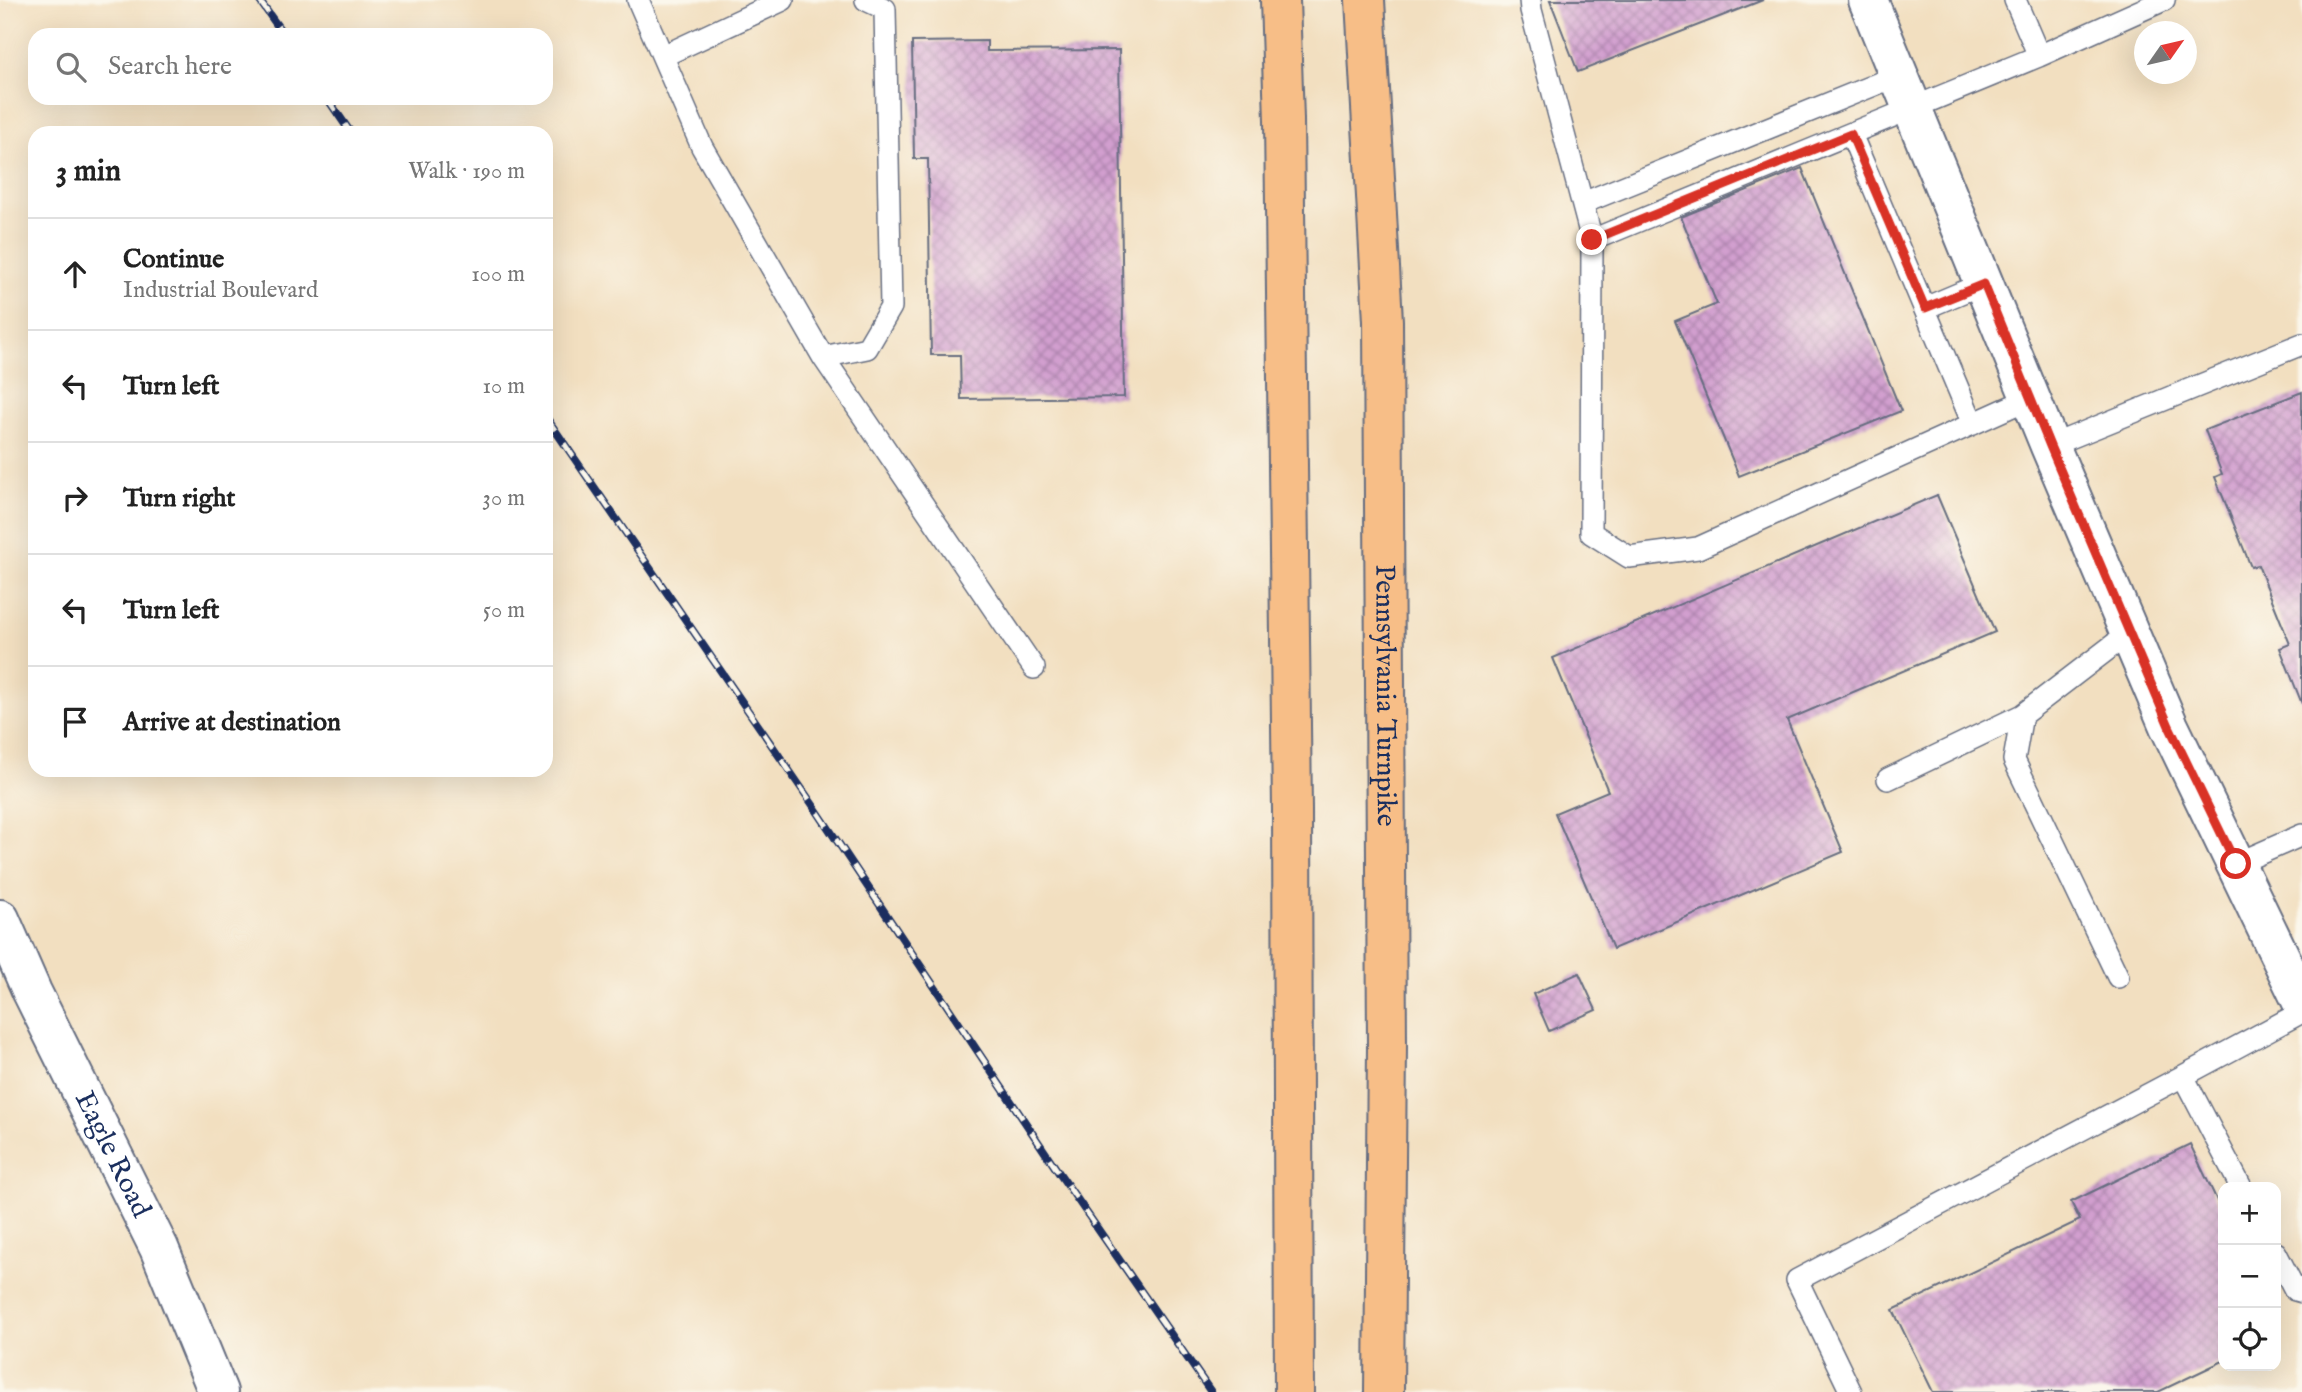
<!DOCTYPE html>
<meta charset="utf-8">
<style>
:root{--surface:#fff;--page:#f2f2f2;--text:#222;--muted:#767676;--line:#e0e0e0}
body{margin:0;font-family:"IM FELL English",serif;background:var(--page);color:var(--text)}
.controls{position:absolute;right:21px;bottom:21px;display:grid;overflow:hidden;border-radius:14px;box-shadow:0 7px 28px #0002}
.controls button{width:63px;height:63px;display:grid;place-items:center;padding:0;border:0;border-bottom:2px solid var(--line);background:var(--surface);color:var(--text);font:35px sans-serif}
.compass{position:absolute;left:2134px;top:21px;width:63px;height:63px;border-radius:50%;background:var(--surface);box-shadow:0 7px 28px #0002;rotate:56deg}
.stop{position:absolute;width:21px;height:21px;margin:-16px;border:5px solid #d93025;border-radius:50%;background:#fff}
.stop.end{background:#d93025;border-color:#fff;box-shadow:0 2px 7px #0008}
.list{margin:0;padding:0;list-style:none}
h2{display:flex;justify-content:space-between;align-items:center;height:91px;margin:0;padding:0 28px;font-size:30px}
h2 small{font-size:23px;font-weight:400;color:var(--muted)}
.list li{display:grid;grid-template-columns:46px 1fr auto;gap:21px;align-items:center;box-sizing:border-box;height:112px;padding:0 28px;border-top:2px solid var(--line)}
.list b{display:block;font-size:26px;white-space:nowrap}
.list p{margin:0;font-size:23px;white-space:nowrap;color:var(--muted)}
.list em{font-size:23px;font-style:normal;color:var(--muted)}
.icon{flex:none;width:38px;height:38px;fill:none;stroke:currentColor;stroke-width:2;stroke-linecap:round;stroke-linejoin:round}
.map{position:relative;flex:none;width:2302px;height:1392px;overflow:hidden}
.search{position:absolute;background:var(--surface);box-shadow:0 7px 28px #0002;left:28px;top:28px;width:525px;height:77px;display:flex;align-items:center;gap:18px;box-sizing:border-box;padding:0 24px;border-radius:21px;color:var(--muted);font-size:26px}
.panel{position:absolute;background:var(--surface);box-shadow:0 7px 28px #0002;left:28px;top:126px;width:525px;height:651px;border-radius:21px}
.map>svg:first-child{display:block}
</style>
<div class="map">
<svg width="2302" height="1392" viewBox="0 0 2302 1392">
<defs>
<pattern id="building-cross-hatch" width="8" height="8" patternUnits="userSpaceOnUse" patternTransform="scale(1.75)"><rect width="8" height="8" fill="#d29fcf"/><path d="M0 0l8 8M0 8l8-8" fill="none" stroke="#aa82ab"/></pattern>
</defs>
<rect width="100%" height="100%" fill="#fbf7ec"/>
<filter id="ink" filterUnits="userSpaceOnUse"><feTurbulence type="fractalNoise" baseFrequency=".0143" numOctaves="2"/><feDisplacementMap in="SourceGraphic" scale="14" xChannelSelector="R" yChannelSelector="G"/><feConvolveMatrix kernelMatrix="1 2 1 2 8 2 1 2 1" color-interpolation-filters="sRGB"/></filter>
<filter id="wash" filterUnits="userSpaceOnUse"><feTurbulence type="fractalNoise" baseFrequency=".00686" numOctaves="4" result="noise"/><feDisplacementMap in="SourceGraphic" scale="28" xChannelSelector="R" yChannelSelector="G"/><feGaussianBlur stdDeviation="1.57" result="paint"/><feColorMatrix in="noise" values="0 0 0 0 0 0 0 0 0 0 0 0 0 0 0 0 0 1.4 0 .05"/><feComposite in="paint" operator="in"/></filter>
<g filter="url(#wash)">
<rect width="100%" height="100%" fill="#f2dfc0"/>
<g id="blocks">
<path fill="url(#building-cross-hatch)" d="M 1550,0 L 1763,0 L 1578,72 Z
M 987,41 L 987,51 L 1119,50 L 1124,397 L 961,399 L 960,355 L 931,355 L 928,159 L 914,159 L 912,42 Z
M 1802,168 L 1901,411 L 1739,476 L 1675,321 L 1717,304 L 1681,217 Z
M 2302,392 L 2302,704 L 2280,648 L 2290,644 L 2258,565 L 2251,567 L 2215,477 L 2222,474 L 2205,430 Z
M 1937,495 L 1995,632 L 1787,720 L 1843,852 L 1613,949 L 1555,813 L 1608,791 L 1553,658 Z
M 1579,973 L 1596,1010 L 1549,1031 L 1533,994 Z
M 2190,1144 L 2223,1213 L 2223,1361 L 2158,1392 L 1933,1392 L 1893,1310 L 2080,1220 L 2071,1202 Z"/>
</g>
</g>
<g filter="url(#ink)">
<use href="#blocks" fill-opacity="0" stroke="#666d80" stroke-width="2"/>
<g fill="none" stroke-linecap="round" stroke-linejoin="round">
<g stroke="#666d80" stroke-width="24">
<path id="lane" d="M 638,0 L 702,147 L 823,357 L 867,348 L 891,307 L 885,9 L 866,0
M 1530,0 L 1531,10 L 1592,240 L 1591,533 L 1629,557 L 1698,548 L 2030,398
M 663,56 L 783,0
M 2039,56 L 2164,0
M 1851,134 L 1973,424
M 1583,203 L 1899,75
M 1592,240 L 2039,56 L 2015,0
M 1925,308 L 1984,283
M 823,357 L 1034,668
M 2050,446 L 2302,344
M 1888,779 L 2022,715
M 2236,864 L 2302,835
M 2118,977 L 2014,760 L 2022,715 L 2129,633
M 2241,1187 L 2183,1076 L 2302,1012
M 2276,1253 L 2295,1290 L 2302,1292
M 1851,1392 L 1797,1280 L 2183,1076"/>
</g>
<g stroke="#666d80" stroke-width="42">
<g id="street">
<path d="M 1868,0 L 2050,446 L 2169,726 L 2302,1002"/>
<path id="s1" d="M 0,919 L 32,992 L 159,1248 L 218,1392"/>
</g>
</g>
<g stroke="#666d80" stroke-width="42">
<g id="highway">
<path d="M 1280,0 L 1284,120 L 1292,810 L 1294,1392"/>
<path id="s2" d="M 1365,0 L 1383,321 L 1387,1046 L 1384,1392"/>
</g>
</g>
<use href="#lane" stroke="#fff" stroke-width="21"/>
<use href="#street" stroke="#fff" stroke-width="38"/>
<use href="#highway" stroke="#f7be87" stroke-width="38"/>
<g stroke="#1b2f5e" stroke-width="8">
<path id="rail" d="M 259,0 L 284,35
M 327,98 L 351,133
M 546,417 L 815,808 L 1059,1173 L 1211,1392"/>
</g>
<use href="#rail" stroke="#fbf7ec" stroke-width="5" stroke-dasharray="16" stroke-linecap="butt"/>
</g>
</g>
<g fill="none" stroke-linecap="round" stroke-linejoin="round" filter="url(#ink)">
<path stroke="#d93025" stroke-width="9" d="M 1592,240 L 1851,134 L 1925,308 L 1984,284 L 2050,446 L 2169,726 L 2236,864"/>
</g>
<g text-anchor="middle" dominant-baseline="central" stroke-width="5" stroke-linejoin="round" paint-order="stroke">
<g font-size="28" fill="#1b2f5e" stroke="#fbf7ec">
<text stroke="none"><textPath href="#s2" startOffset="696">Pennsylvania Turnpike</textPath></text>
<text stroke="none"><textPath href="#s1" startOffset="261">Eagle Road</textPath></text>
</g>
</g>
</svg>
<div class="controls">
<button>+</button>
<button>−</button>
<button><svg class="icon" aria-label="locate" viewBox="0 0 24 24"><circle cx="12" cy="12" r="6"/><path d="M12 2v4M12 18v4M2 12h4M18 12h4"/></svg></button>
</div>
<svg class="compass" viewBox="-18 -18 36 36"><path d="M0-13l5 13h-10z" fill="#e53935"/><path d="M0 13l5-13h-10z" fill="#767676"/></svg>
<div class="stop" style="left:2236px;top:864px"></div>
<div class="stop end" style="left:1592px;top:240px"></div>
<div class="search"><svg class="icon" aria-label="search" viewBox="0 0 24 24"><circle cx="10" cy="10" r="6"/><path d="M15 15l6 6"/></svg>Search here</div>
<section class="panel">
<h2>3 min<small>Walk · 190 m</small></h2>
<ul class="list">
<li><svg class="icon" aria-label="ahead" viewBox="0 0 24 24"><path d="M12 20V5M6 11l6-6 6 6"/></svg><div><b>Continue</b><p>Industrial Boulevard</p></div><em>100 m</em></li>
<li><svg class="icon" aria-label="left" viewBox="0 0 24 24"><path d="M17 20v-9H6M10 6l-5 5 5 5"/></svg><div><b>Turn left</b></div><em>10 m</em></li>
<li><svg class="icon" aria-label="right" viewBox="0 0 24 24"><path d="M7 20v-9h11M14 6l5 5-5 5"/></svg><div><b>Turn right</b></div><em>30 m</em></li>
<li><svg class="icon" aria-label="left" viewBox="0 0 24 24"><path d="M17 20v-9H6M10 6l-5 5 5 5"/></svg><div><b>Turn left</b></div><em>50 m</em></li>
<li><svg class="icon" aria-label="arrive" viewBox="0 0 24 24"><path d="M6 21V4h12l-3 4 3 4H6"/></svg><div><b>Arrive at destination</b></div></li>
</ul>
</section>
</div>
